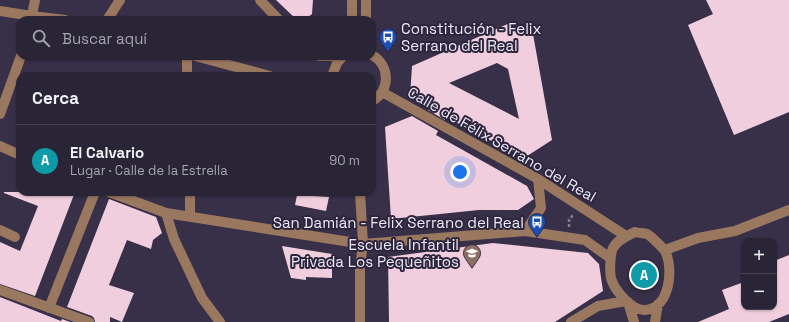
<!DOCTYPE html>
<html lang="es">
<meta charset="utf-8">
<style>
:root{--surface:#292436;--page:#312c3e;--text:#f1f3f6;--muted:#a5a4ad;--line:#454151;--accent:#95b2f1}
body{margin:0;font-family:"Space Grotesk",sans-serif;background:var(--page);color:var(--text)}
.controls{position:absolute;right:12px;bottom:12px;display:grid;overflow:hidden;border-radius:8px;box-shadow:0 1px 3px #0004}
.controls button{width:36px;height:36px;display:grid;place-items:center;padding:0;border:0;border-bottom:1px solid var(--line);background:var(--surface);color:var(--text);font:20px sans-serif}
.you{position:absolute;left:460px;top:172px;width:14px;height:14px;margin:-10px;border:3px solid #fff;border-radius:50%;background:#1a73e8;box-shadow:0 0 0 6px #1a73e833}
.badge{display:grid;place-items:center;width:26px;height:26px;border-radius:50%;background:var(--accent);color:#fff;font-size:13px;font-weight:700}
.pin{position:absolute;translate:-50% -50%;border:2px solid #fff;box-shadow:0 1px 4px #0006}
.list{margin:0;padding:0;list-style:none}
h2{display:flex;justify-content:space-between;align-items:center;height:52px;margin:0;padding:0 16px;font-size:17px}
h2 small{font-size:13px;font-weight:400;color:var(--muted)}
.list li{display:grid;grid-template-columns:26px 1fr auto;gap:12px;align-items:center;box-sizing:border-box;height:72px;padding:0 16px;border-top:1px solid var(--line)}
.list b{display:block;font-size:15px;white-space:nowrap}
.list p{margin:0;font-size:13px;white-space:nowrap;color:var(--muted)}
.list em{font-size:13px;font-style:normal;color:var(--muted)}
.icon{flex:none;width:22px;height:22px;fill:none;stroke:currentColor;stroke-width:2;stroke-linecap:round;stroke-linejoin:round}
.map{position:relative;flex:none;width:789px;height:322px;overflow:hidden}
.search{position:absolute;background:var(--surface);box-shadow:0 1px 3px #0004;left:16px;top:16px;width:360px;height:44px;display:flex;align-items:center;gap:10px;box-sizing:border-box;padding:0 14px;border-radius:12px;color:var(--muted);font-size:15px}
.panel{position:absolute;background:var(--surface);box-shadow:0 1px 3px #0004;left:16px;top:72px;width:360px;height:124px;border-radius:12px}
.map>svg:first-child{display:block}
</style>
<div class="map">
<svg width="789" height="322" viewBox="0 0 789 322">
<rect width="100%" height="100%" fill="#373048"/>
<path fill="#f0cede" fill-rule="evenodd" d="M 276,0 L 313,0 L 312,14 L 304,20 L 297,20 Z
M 706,0 L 789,0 L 789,112 L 734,135 L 688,25 L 713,14 Z
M 512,22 L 533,34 L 552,140 L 524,158 L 446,117 L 445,120 L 428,110 L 431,109 L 410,97 L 412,66 ZM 497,63 L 508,69 L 519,119 L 449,83 Z
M 412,116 L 438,131 L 436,135 L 527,186 L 534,199 L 518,210 L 479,210 L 391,219 L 385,127 Z
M 4,192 L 75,192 L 35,296 L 0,284 L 0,242 L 20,251 L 38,206 L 4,193 Z
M 297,195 L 329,197 L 326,211 L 295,205 Z
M 109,199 L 156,217 L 162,233 L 153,240 L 151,249 L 127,240 L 109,285 L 134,293 L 122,322 L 110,317 L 110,322 L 95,322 L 94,318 L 92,316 L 67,307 Z
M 493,243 L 588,253 L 599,264 L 603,291 L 555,322 L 389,322 L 388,257 Z
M 282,246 L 332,254 L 332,278 L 306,277 L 306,280 L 291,278 Z
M 789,255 L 789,314 L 769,322 L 698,322 L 729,309 L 722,290 L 744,282 L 744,307 L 774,307 L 774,261 Z
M 0,297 L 61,321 L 62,319 L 70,322 L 0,322 Z"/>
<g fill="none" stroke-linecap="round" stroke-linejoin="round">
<path stroke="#837d92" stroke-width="2.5" stroke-dasharray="3 2" stroke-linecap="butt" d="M 569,227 L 569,220 L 573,215"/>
<path stroke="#9a775f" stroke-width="10" d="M 260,0 L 279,20
M 352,0 L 352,20
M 366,0 L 366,20
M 0,11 L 32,16 L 65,20
M 31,20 L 35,0
M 107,20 L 120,0
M 372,55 C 390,65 391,91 372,101
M 187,56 L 187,76
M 195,56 L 270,76
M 319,56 L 335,56
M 332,76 L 337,63 L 343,56
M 382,92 L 538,179 L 626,236
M 0,114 L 21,56
M 0,146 L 20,155
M 109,192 L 166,213 L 363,244 L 525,231 L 585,240 L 610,258
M 190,192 L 190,217
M 166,213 L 174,239 L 202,298 L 220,322
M 0,230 L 15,237
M 525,231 L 541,208 L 538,179
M 635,232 C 639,233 644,233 647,234 C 651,236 663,248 665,251 C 674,268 670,309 645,310 C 633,311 616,292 612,281 C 609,275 610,254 613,248 C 617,240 627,236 635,232 Z
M 665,250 L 698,238 L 735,231 L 789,210
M 0,290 L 89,322
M 628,302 L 634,322
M 49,308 L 95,192
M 360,322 L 360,267 L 363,244 L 360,192
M 571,322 L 598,306 L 626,301
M 655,322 L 658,304"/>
</g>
<defs>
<g id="bus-pin" transform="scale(0.9)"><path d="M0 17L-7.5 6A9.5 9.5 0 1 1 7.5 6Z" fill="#1a4fb4" stroke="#2d263d"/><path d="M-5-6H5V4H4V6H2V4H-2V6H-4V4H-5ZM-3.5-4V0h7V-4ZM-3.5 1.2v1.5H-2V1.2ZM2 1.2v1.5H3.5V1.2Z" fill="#fff"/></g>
<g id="school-pin" transform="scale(0.9)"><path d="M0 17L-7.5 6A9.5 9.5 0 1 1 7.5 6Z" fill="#8d6e63" stroke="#2d263d"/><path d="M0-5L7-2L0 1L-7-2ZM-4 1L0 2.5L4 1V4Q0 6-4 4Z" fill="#fff"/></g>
</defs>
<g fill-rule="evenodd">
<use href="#bus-pin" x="388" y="37"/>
<use href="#bus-pin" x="537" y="222"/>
<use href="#school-pin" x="472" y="253"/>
</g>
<g text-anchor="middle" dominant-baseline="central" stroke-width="4" stroke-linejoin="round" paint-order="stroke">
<g font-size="15" fill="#ece8f8" stroke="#2d263d" text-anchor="end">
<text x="401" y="28" text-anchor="start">Constitución - Felix<tspan x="401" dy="17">Serrano del Real</tspan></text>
<text x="524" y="222">San Damián - Felix Serrano del Real</text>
<text x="459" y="244">Escuela Infantil<tspan x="459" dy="17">Privada Los Pequeñitos</tspan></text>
</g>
<g font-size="15" fill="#ece8f8" stroke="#2d263d">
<text transform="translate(502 144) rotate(30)">Calle de Félix Serrano del Real</text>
</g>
</g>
</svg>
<div class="controls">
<button>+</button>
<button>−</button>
</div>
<div class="you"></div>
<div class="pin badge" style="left:644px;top:275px;background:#0f9aa8">A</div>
<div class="search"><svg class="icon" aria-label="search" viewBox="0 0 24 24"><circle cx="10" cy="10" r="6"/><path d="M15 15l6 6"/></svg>Buscar aquí</div>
<section class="panel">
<h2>Cerca<small></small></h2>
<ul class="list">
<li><span class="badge" style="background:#0f9aa8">A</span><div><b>El Calvario</b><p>Lugar · Calle de la Estrella</p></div><em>90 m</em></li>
</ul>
</section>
</div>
